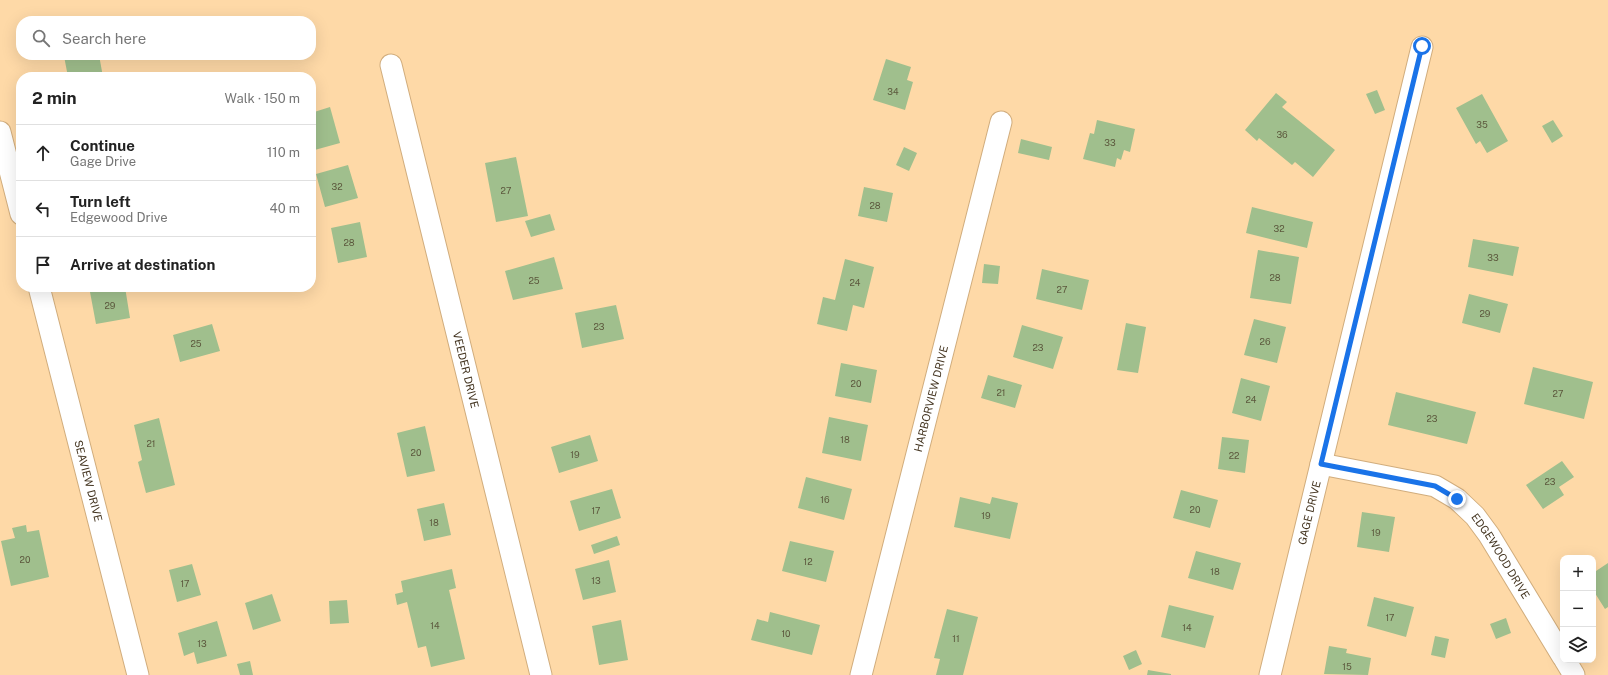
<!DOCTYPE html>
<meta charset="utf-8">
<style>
:root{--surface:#fff;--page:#f6f6f6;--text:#222;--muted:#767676;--line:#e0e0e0}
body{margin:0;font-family:"Public Sans",sans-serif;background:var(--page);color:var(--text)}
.controls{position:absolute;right:12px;bottom:12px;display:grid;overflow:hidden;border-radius:8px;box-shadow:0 4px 16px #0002}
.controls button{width:36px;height:36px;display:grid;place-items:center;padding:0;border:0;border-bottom:1px solid var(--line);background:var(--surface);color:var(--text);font:20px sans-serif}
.stop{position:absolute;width:12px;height:12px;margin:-9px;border:3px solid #1a73e8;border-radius:50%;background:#fff}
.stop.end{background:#1a73e8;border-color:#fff;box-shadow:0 1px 4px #0008}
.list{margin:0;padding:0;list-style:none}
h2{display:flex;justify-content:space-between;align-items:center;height:52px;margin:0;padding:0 16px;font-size:17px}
h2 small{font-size:13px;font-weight:400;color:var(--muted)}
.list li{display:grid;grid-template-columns:26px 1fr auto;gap:12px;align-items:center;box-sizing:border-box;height:56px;padding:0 16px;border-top:1px solid var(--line)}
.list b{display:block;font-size:15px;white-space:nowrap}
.list p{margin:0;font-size:13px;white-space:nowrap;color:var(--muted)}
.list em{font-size:13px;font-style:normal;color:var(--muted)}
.icon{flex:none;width:22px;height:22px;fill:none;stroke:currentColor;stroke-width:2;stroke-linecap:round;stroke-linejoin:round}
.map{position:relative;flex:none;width:1608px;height:675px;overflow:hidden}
.search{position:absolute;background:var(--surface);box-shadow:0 4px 16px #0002;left:16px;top:16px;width:300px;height:44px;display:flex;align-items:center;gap:10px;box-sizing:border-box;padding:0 14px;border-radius:16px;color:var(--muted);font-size:15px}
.panel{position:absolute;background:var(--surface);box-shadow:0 4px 16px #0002;left:16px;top:72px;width:300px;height:220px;border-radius:16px}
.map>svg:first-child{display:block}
</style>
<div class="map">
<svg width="1608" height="675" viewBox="0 0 1608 675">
<rect width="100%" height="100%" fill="#fed9a7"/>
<path fill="#a0bf8d" d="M 69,55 L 99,55 L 103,77 L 68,77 L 64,56 Z
M 886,59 L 911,67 L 907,80 L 913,82 L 905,110 L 873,100 Z
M 1377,90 L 1385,110 L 1375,114 L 1366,94 Z
M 1276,93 L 1287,102 L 1282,107 L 1335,150 L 1313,177 L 1295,162 L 1292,165 L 1259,138 L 1257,141 L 1245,130 Z
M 1482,94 L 1508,141 L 1487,153 L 1480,141 L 1476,144 L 1456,108 Z
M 330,107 L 340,143 L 311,151 L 311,113 Z
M 1097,120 L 1135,129 L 1130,152 L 1124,150 L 1121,160 L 1117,158 L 1115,167 L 1083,159 L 1090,133 L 1094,134 Z
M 1553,120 L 1563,136 L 1552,143 L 1542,126 Z
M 1021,139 L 1052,147 L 1049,160 L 1018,153 Z
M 904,147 L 917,153 L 909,171 L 896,165 Z
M 516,157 L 528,216 L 496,222 L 485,163 Z
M 348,165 L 358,198 L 325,207 L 316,174 Z
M 864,187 L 893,193 L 887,222 L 858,216 Z
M 1252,207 L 1313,222 L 1307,248 L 1246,233 Z
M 550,214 L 555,230 L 531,237 L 525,221 Z
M 360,222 L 367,257 L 338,263 L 331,228 Z
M 1473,239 L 1519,247 L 1513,276 L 1468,267 Z
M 1258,250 L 1299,257 L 1291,304 L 1250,298 Z
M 554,257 L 563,289 L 513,300 L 505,271 Z
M 845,259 L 874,267 L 864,308 L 853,305 L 847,331 L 817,324 L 823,297 L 835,300 Z
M 984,264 L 1000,266 L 998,284 L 982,283 Z
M 1042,269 L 1089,280 L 1082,310 L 1036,299 Z
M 117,287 L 125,287 L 130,318 L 96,324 L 90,292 Z
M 1469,294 L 1508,304 L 1500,333 L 1462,323 Z
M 616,305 L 624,339 L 582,348 L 575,313 Z
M 1254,319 L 1286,327 L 1277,363 L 1244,355 Z
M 1126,323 L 1146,327 L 1138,373 L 1117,370 Z
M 212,324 L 220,351 L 180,362 L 173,335 Z
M 1022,325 L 1063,337 L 1053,369 L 1013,357 Z
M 841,363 L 877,370 L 871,403 L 835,396 Z
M 1533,367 L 1593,382 L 1584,419 L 1524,404 Z
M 988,375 L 1022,385 L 1015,408 L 981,398 Z
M 1241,378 L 1270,386 L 1261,421 L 1232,413 Z
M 1396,392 L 1476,412 L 1467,444 L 1388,425 Z
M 829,417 L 868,425 L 861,461 L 822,453 Z
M 159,418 L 175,485 L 146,493 L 138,462 L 142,460 L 134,425 Z
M 425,426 L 435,471 L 407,477 L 397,433 Z
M 590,435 L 598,461 L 559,473 L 551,447 Z
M 1222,437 L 1249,440 L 1245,473 L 1218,469 Z
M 1562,461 L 1574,477 L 1559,487 L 1564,495 L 1543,509 L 1526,485 Z
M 806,477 L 852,489 L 844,520 L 798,508 Z
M 612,489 L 621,518 L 579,531 L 570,501 Z
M 1181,490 L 1218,500 L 1210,528 L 1173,518 Z
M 960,497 L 990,504 L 992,497 L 1018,503 L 1010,539 L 954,527 Z
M 444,503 L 451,535 L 424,541 L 417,509 Z
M 1362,512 L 1395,517 L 1389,552 L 1357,547 Z
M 26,525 L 27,532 L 39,530 L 49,577 L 11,586 L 1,541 L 15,538 L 12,528 Z
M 617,536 L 620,545 L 594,554 L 591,545 Z
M 790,541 L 834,551 L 826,582 L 782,571 Z
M 1196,551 L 1241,563 L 1233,590 L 1188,578 Z
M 609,560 L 616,592 L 583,600 L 575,569 Z
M 1608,563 L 1608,607 L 1605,609 L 1593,590 L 1593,573 Z
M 192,564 L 201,595 L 177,602 L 169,570 Z
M 452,569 L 456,588 L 449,590 L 465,659 L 431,667 L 426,646 L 418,648 L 407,602 L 397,605 L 395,594 L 403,592 L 401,581 Z
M 272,594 L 281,621 L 253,630 L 245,603 Z
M 1374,597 L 1414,607 L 1406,637 L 1367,626 Z
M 347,600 L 349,623 L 330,624 L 329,601 Z
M 1169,605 L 1214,616 L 1205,648 L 1161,637 Z
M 947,609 L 978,617 L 963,675 L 936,675 L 940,659 L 934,658 Z
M 770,612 L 820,625 L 812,655 L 751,640 L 757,619 L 768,622 Z
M 1506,618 L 1511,633 L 1496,639 L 1490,624 Z
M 621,620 L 628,660 L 599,665 L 592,626 Z
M 217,621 L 227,656 L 197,664 L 194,652 L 184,656 L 178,633 Z
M 1435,636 L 1449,639 L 1445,658 L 1431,655 Z
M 1329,646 L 1347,649 L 1346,653 L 1371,658 L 1368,675 L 1324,674 Z
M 1136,650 L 1142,664 L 1129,670 L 1123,656 Z
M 250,661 L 253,675 L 240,675 L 237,664 Z
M 1148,670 L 1171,674 L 1171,675 L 1147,675 Z"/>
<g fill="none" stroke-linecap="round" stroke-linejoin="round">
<g stroke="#d1ad7d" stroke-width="23">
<g id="minor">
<path id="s1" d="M 391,65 L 541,675"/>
<path d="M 0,132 L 21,214"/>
<path id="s2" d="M 39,287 L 138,675"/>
<path id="s3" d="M 1321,464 L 1435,486 L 1457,499 L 1475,516 L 1489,535 L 1563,657"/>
<path d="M 1565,660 L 1574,675"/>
<path id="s4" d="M 861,675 L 1001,122"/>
<path id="s5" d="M 1270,675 L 1422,47"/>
</g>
</g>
<use href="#minor" stroke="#fff" stroke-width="21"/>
</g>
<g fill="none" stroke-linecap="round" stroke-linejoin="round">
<path stroke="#1a73e8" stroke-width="5" d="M 1422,46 L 1321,464 L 1435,486 L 1457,499"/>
</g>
<g text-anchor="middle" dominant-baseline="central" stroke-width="3" stroke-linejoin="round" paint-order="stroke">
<g font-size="9" fill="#5c583d">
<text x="893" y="91">34</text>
<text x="1482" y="124">35</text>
<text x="1282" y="134">36</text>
<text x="1110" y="142">33</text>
<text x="337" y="186">32</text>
<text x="506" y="190">27</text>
<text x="875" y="205">28</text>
<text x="1279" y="228">32</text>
<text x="349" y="242">28</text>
<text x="1493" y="257">33</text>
<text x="1275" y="277">28</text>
<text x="534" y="280">25</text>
<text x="855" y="282">24</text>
<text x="1062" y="289">27</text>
<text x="110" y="305">29</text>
<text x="1485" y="313">29</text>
<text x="599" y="326">23</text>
<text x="1265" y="341">26</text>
<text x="196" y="343">25</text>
<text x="1038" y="347">23</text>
<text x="856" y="383">20</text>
<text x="1001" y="392">21</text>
<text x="1558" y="393">27</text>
<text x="1251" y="399">24</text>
<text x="1432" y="418">23</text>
<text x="845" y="439">18</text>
<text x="151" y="443">21</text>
<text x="416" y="452">20</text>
<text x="575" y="454">19</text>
<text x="1234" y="455">22</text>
<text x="1550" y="481">23</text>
<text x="825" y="499">16</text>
<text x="1195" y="509">20</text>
<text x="596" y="510">17</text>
<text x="986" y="515">19</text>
<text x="434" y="522">18</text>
<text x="1376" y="532">19</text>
<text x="25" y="559">20</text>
<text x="808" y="561">12</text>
<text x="1215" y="571">18</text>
<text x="596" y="580">13</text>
<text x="185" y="583">17</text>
<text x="1390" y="617">17</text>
<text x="435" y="625">14</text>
<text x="1187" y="627">14</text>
<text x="786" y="633">10</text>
<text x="956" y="638">11</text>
<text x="202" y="643">13</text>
<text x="1347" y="666">15</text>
</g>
<g font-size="11" fill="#453622" stroke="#fed9a7">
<text stroke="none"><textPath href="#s1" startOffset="314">VEEDER DRIVE</textPath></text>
<text stroke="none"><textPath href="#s4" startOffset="285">HARBORVIEW DRIVE</textPath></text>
<text stroke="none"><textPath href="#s2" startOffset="200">SEAVIEW DRIVE</textPath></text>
<text stroke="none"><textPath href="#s5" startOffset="167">GAGE DRIVE</textPath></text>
<text stroke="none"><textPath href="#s3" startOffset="214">EDGEWOOD DRIVE</textPath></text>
</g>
</g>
</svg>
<div class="controls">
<button>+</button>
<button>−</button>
<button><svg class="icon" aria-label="layers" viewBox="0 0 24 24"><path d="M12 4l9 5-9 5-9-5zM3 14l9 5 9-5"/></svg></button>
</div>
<div class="stop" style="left:1422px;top:46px"></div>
<div class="stop end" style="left:1457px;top:499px"></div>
<div class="search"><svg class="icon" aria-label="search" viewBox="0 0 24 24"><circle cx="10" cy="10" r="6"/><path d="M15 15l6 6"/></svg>Search here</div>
<section class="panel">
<h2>2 min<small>Walk · 150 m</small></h2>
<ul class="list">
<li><svg class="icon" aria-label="ahead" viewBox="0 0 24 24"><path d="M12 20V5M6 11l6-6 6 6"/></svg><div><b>Continue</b><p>Gage Drive</p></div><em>110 m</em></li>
<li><svg class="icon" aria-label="left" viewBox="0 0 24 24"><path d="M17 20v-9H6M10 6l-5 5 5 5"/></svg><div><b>Turn left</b><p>Edgewood Drive</p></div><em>40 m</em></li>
<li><svg class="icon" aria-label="arrive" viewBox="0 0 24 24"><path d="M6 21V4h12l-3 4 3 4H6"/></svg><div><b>Arrive at destination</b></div></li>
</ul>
</section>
</div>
